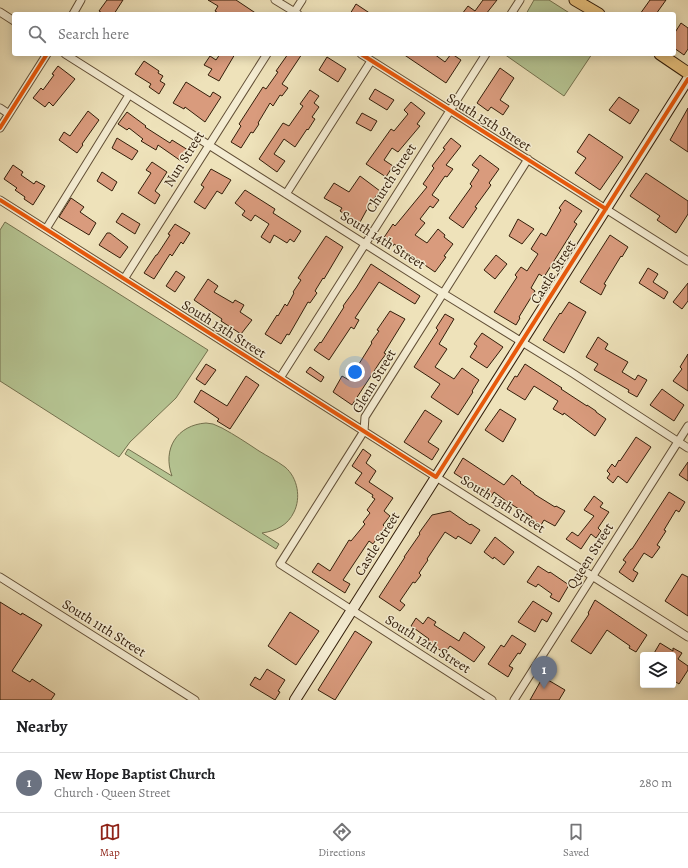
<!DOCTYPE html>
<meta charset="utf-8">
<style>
:root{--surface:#fff;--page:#f6f6f6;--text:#202124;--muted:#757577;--line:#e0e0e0;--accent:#8f2418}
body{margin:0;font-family:Alegreya,serif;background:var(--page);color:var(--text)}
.controls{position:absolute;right:12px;bottom:12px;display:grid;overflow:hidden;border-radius:4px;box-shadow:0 2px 10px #0003}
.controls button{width:36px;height:36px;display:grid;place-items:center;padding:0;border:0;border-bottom:1px solid var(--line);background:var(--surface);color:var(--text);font:20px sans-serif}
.you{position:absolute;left:355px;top:372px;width:14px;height:14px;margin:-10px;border:3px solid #fff;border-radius:50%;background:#1a73e8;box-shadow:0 0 0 6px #1a73e833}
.badge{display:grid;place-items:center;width:26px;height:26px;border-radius:50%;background:var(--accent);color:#fff;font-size:13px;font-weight:700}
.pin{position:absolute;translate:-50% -33px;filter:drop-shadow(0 1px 2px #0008)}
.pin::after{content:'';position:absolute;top:21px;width:14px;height:12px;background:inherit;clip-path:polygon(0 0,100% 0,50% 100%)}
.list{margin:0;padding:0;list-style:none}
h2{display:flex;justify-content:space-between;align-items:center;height:52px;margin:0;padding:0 16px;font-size:17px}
h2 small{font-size:13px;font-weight:400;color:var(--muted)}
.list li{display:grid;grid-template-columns:26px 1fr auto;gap:12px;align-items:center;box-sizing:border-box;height:60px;padding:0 16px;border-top:1px solid var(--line)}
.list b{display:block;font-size:15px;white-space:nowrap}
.list p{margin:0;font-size:13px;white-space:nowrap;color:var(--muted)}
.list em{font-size:13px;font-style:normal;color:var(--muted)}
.icon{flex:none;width:22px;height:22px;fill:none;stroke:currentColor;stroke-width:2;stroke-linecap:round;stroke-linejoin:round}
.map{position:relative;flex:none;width:688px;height:700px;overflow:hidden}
.search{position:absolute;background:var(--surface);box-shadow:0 2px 10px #0003;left:12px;right:12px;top:12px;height:44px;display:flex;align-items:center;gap:10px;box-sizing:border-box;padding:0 14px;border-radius:4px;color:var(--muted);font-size:15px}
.sheet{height:112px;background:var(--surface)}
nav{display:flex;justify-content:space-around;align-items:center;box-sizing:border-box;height:56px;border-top:1px solid var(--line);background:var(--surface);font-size:11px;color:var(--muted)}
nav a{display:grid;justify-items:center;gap:2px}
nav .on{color:var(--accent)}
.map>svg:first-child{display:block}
</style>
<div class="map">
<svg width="688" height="700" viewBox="0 0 688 700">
<rect width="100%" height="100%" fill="#eee2ba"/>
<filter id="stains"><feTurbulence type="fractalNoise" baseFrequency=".005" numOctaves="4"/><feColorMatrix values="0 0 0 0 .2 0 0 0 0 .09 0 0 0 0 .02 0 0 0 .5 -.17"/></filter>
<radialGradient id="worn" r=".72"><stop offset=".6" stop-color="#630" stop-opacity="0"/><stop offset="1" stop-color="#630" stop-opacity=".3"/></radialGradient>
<path fill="#b5c492" stroke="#74714e" d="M 534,0 L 549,0 L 571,14 L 526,14 Z
M 504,54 L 592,54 L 564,96 Z
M 5,222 L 208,350 L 176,398 L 130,442 L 119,457 L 0,381 L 0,230 Z
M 206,423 L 213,424 L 222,428 C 235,435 247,443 259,451 C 267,456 277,461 285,467 C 298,478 301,498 294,512 C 288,525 276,531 262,533 L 279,544 L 276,549 L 125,454 L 128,449 L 172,476 C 162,449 177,425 206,423 Z"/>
<path fill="#d99b7d" stroke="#331e0a" d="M 107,0 L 123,0 L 114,14 L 104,14 L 99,11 Z
M 208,0 L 236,0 L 257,14 L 220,14 L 215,11 L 218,6 Z
M 483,0 L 497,0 L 486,14 L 462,14 L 468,6 L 475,11 Z
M 650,0 L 666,0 L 656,14 L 640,14 Z
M 356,4 L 371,14 L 350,14 Z
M 681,23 L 688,28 L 688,49 L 684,55 L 674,48 L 674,34 Z
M 220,54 L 235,54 L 219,81 L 208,75 L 212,69 L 204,65 L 210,56 L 216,60 Z
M 288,54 L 302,54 L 282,84 L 288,88 L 282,96 L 280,95 L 273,106 L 270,103 L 258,123 L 259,124 L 253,133 L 251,132 L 241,148 L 231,142 L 241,126 L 239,124 L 263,87 L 266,89 L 278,72 L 276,71 Z
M 403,54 L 434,54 L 445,62 L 451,54 L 452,54 L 461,60 L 446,83 Z
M 327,57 L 346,69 L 338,82 L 319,70 Z
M 144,61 L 159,71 L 158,73 L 163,76 L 160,81 L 165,84 L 159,94 L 149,87 L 151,84 L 135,74 Z
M 58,66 L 75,79 L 53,106 L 49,102 L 45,107 L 33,98 L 41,88 L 43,90 L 54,75 L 52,74 Z
M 500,68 L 514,78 L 500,100 L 509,106 L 503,115 L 491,107 L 488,111 L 477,103 Z
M 186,82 L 210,97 L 213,92 L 221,97 L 205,122 L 185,107 L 184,109 L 173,103 Z
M 375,89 L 394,100 L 387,110 L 369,99 Z
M 310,90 L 319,96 L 314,103 L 319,107 L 312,117 L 315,119 L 308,130 L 307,129 L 295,147 L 284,139 L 274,154 L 285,161 L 277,172 L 259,159 L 283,123 L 289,126 L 303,106 L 300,104 Z
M 619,97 L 639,110 L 630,124 L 609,110 Z
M 411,102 L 425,113 L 417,124 L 420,126 L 398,152 L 392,148 L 384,160 L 393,166 L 386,177 L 366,164 L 391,129 L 394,131 L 408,114 L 404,110 Z
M 688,108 L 688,152 L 670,140 Z
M 88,111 L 99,120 L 82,144 L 83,145 L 77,153 L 59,140 L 64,132 L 70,136 Z
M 127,112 L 146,126 L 145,127 L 170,143 L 172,140 L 188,150 L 181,161 L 158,145 L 156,150 L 141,141 L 143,139 L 129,128 L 127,130 L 118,124 Z
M 362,113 L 377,121 L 371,131 L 356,123 Z
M 589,134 L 623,157 L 600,190 L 575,173 L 586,158 L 577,152 Z
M 117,138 L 138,151 L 132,160 L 112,148 Z
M 451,138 L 461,146 L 446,165 L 453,169 L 447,177 L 445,176 L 432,195 L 439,200 L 433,208 L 430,206 L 420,219 L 425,223 L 415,235 L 427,243 L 438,229 L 445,235 L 444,237 L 453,244 L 444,256 L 446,257 L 435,272 L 394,244 L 393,246 L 383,239 L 393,224 L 395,226 L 427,187 L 423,184 L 434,168 L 432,166 L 445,149 L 443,148 Z
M 480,155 L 499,169 L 489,183 L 491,185 L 475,207 L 477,208 L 463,228 L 449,218 L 472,186 L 470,184 L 479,170 L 472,165 Z
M 152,162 L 167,172 L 155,191 L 160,195 L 155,204 L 138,193 L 151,173 L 146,170 Z
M 13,165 L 23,172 L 21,175 L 34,184 L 36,181 L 45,186 L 33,205 L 24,199 L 25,197 L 15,190 L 17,188 L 4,179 Z
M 211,169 L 231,180 L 222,194 L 217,191 L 205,209 L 194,202 L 204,187 L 201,185 Z
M 102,172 L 117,182 L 112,191 L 97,181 Z
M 646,173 L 688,201 L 688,214 L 676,233 L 657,220 L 660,216 L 630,196 Z
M 360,176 L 380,191 L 371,202 L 359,224 L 340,211 L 342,208 L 324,198 L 334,183 L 349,192 Z
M 245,190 L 275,209 L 273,213 L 301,231 L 294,242 L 290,239 L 287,243 L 274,235 L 270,243 L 261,237 L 269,224 L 255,215 L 251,221 L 242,215 L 245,211 L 235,203 Z
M 71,198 L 84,207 L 80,212 L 96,223 L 89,235 L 59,217 Z
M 565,200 L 582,211 L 574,222 L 577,224 L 544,277 L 539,274 L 531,288 L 535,291 L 519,317 L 520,318 L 516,325 L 494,312 L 517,277 L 515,275 L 521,267 L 527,271 L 538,254 L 531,249 L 541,233 L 546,236 L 561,210 L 559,208 Z
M 122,213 L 140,224 L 135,234 L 116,222 Z
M 518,219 L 534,229 L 522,244 L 509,236 Z
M 175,224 L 190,233 L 183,244 L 181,242 L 172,256 L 170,254 L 154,279 L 144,273 L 156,255 L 157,255 L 170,235 L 168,234 Z
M 107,233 L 110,233 L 128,247 L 120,258 L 99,245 Z
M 610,235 L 628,247 L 622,257 L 621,256 L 604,284 L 606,285 L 601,295 L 580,282 Z
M 326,236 L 343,247 L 324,279 L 323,278 L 315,291 L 317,293 L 310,303 L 308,302 L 289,335 L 287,334 L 281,344 L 265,334 L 277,315 L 278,316 L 285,304 L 287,306 L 294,293 L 293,292 L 301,280 L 298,278 Z
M 496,255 L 507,264 L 495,279 L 484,270 Z
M 371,264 L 420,296 L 415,304 L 379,282 L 355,318 L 359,320 L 354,329 L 351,327 L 329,360 L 314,350 L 320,342 L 321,343 L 344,307 L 343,306 L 356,288 Z
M 648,268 L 658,274 L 653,282 L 668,292 L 664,299 L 639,283 Z
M 176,271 L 185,277 L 175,292 L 166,286 Z
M 208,279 L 218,286 L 214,292 L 233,303 L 235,300 L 244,305 L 240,312 L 252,320 L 241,334 L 221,321 L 222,319 L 194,300 Z
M 688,283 L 688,301 L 682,309 L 673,302 Z
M 569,302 L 586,312 L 564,353 L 543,340 L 553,324 L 560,313 L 561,314 Z
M 390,311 L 405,319 L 384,353 L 386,354 L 380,362 L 352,405 L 333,392 L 342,376 L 349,380 L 372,343 L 371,342 L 379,331 L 377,330 Z
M 445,314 L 454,319 L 439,344 L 447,349 L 435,367 L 454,379 L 462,368 L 479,380 L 472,391 L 473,392 L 458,415 L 431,397 L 440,384 L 414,367 L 438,330 L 436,328 Z
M 482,333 L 503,347 L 487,368 L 470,357 L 477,346 L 474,344 Z
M 598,337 L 608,344 L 605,349 L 628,362 L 622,372 L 635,380 L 638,375 L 647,380 L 637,397 L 628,392 L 629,390 L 594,370 L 598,364 L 586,357 Z
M 688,354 L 688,391 L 673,381 L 682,369 L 680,367 Z
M 206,364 L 216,370 L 205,385 L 196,379 Z
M 525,364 L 562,388 L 561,389 L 587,406 L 587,405 L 596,411 L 596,412 L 606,419 L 595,436 L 564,413 L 563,415 L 553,409 L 558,401 L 534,386 L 525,400 L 507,389 L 515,376 L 517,377 Z
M 310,367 L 324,377 L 321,382 L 306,372 Z
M 246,376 L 259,385 L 230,429 L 217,421 L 219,419 L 194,402 L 201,390 L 227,406 Z
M 662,389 L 684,405 L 674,421 L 650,405 Z
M 500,409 L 516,419 L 503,442 L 485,430 Z
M 425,410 L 442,421 L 428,442 L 439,449 L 432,460 L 404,442 Z
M 636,437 L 651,447 L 627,483 L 618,476 L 613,483 L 607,478 L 610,474 L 607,471 L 612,464 L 615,467 L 619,460 L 620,461 Z
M 363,449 L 371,455 L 366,463 L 376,471 L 369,482 L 393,498 L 384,511 L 390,516 L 383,525 L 385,527 L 378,537 L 373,544 L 369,541 L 343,580 L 350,584 L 345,593 L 312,572 L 318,563 L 330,571 L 349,540 L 351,541 L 365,524 L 363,522 L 370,513 L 367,510 L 375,499 L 372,497 L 373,495 L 355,483 L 362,473 L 352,466 Z
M 463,458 L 504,485 L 512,475 L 521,482 L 520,483 L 534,493 L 534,494 L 555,507 L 556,506 L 565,511 L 555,526 L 544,520 L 541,525 L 531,519 L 532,517 L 506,501 L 494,492 L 491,497 L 454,473 Z
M 688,462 L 688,481 L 679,475 Z
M 669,492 L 685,502 L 679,512 L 676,510 L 664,530 L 666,531 L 657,545 L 660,547 L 652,558 L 644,553 L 633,570 L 638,573 L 633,582 L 619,572 L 626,562 L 623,560 L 631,549 L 632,549 Z
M 594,496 L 603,503 L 600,507 L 609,512 L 598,528 L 601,531 L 596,538 L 591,534 L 581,549 L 566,539 L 572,532 L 578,536 L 594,516 L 584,510 Z
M 450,511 L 470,525 L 471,524 L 480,530 L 471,544 L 458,536 L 456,539 L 445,532 L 427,559 L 428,560 L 419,573 L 421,575 L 415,583 L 413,582 L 400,601 L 405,605 L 400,611 L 379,597 L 405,557 L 404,557 L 420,534 L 419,533 L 432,515 Z
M 495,537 L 514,552 L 504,565 L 494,557 L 493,559 L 484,552 Z
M 538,566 L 549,573 L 550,572 L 569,585 L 559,602 L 550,597 L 552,594 L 538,584 L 536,587 L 527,582 Z
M 682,574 L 688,577 L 688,616 L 665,601 Z
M 595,600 L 647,635 L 636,652 L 629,648 L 630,646 L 607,630 L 591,654 L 571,641 L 589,614 L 588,613 Z
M 533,601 L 552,613 L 547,622 L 542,619 L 535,632 L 518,622 Z
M 0,602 L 21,615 L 22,613 L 42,625 L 12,671 L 30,682 L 32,679 L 55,694 L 51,700 L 0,700 Z
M 290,612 L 319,631 L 296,665 L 268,646 Z
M 428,617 L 436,622 L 434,625 L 459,641 L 464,632 L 485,647 L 474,662 L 450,646 L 445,653 L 427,642 L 429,639 L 411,626 L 416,618 L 423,624 Z
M 355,631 L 372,642 L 335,700 L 318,690 Z
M 512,635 L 526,644 L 520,654 L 518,653 L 509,666 L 513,668 L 508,677 L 488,664 L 501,645 L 504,647 Z
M 660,643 L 673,651 L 673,648 L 682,653 L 678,659 L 688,666 L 688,670 L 679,684 L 673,680 L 673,655 L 653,655 Z
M 267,669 L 285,680 L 278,691 L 280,692 L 275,700 L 250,685 L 255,677 L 260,680 Z
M 543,677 L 565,690 L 559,700 L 530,700 Z"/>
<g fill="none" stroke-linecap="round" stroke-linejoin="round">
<g stroke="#624f36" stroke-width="9">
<path id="street" d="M 275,0 L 298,14
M 0,12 L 14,21
M 73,14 L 81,0
M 293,14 L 302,0
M 511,14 L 520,0
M 65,54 L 444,294 L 574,374 L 688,448
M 361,54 L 688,261
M 0,108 L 9,114
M 0,128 L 47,54
M 286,194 L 371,61
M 0,200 L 688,637
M 46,229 L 129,95
M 124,279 L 267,54
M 280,378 L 486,54
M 0,577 L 195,700
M 492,700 L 280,564 L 364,431 L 365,417 L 528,159
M 514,700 L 688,426"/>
</g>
<g stroke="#331e0a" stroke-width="12">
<path id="secondary" d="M 295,700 L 688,79"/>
</g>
<g stroke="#331e0a" stroke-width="13">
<path id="primary" d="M 575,0 L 599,14
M 660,54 L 688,73"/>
</g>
<use href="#street" stroke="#f4ecd2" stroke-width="7"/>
<use href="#secondary" stroke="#f4ecd2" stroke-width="10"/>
<use href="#primary" stroke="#e7c17d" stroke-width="11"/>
<g stroke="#f4ecd2" stroke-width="6">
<path id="cycleway" d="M 361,54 L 606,209
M 0,128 L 47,54
M 0,200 L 436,477 L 688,79"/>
</g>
<use href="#cycleway" stroke="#e8590c" stroke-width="4"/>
</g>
<g text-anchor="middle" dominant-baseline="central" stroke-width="3" stroke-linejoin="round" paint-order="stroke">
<g font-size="14" fill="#331e0a" stroke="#f4ecd2">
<text transform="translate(489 122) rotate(32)">South 15th Street</text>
<text transform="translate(184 159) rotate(-58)">Nun Street</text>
<text transform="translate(391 178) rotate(-57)">Church Street</text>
<text transform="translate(383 240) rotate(32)">South 14th Street</text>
<text transform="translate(553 272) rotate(-58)">Castle Street</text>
<text transform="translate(224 329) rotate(32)">South 13th Street</text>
<text transform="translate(374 381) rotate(-59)">Glenn Street</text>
<text transform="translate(503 504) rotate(32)">South 13th Street</text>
<text transform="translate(377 544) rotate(-58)">Castle Street</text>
<text transform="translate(590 556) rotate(-58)">Queen Street</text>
<text transform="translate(104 628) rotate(32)">South 11th Street</text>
<text transform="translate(428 644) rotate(32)">South 12th Street</text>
</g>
</g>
<rect width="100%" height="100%" filter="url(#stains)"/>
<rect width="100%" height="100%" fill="url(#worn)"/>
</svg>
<div class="controls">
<button><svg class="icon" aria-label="layers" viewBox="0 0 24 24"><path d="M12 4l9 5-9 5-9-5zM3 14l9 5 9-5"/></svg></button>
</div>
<div class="you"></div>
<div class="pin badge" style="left:544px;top:689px;background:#6b7280">1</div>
<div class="search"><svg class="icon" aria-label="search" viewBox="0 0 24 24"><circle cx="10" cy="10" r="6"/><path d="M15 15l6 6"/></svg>Search here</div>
</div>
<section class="sheet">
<h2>Nearby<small></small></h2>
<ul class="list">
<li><span class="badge" style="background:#6b7280">1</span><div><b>New Hope Baptist Church</b><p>Church · Queen Street</p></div><em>280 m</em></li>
</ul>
</section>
<nav>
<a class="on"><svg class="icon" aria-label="map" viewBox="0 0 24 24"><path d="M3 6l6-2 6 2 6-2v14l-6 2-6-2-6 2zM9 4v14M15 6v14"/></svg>Map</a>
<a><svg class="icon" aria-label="directions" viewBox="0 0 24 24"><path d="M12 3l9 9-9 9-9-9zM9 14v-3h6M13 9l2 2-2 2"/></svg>Directions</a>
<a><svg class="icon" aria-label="saved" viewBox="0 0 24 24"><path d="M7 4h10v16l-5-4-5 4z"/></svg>Saved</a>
</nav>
